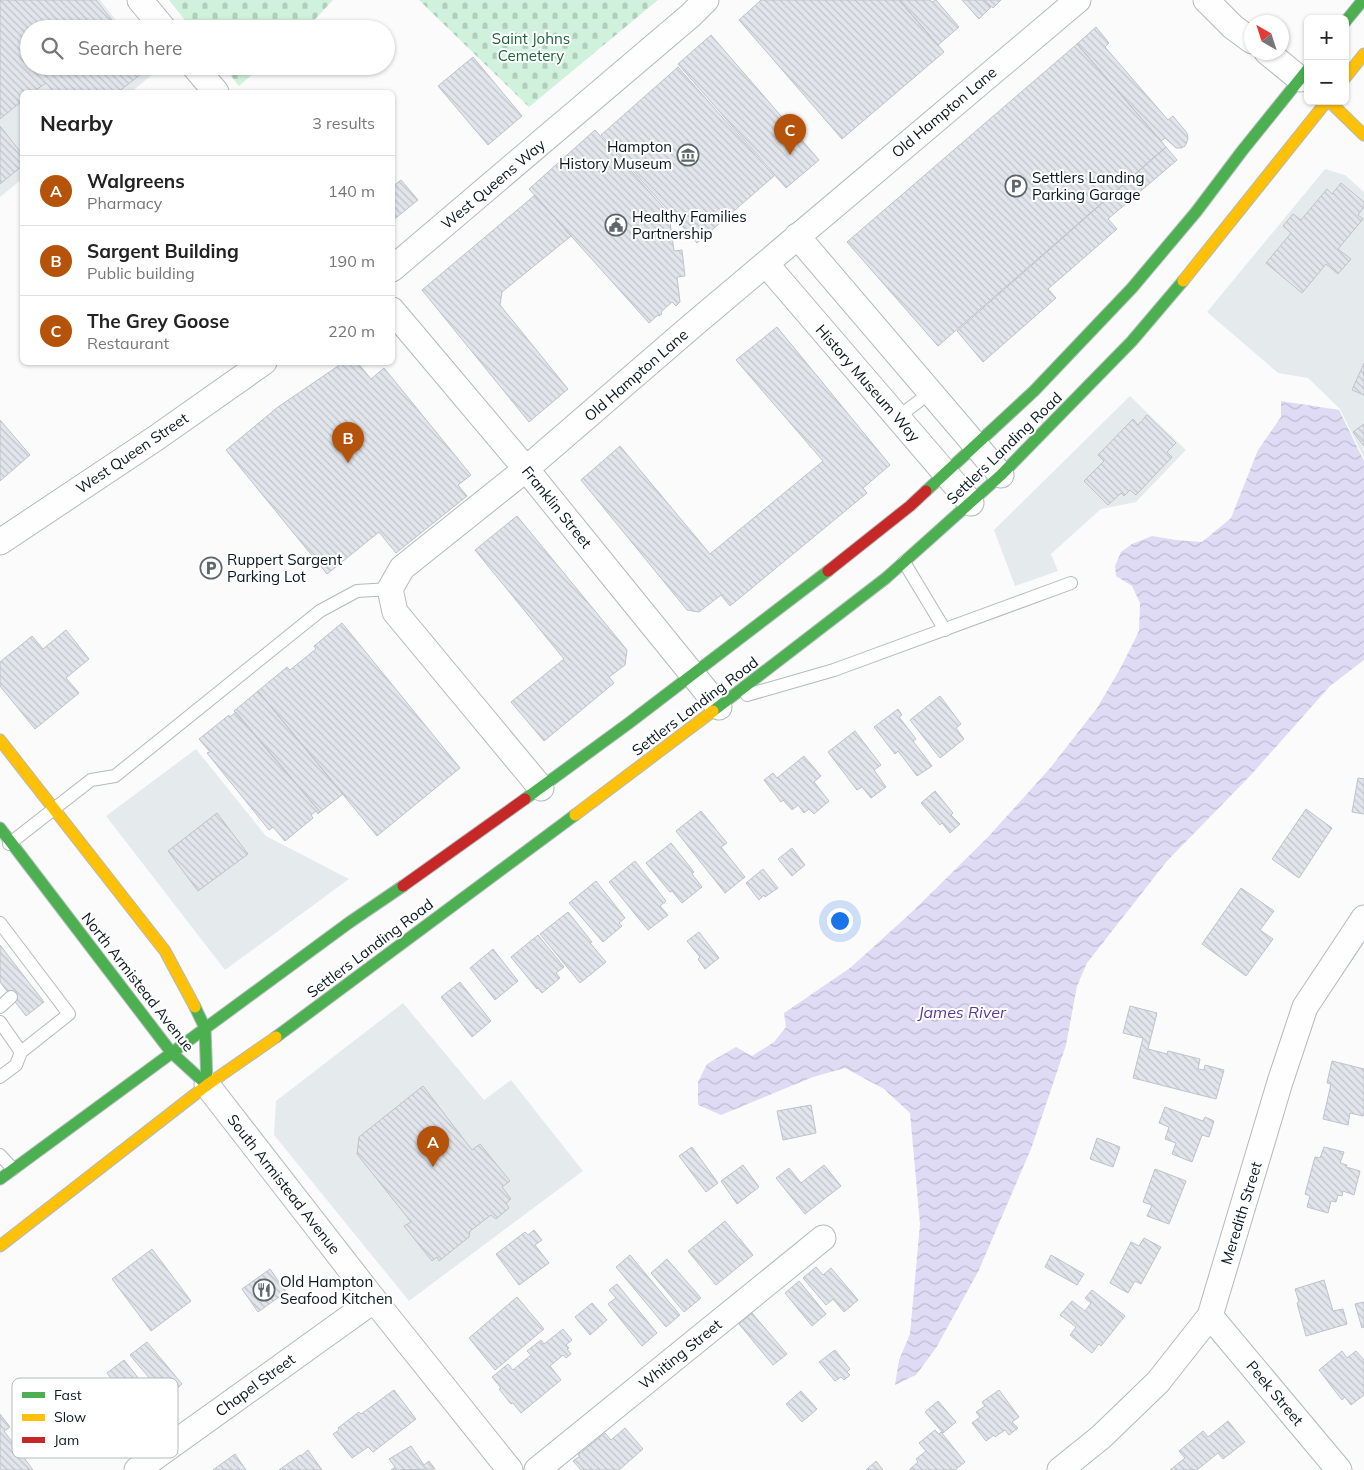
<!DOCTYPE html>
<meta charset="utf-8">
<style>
:root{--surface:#fff;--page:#f2f2f2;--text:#222;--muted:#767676;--line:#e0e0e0;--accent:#b45309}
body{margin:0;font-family:Mulish,sans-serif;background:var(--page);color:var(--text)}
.controls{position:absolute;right:15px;top:15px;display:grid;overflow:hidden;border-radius:8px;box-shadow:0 1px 4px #0004}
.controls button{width:45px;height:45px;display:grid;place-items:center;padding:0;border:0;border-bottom:1px solid var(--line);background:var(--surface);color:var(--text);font:25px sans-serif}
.compass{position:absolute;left:1244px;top:15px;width:45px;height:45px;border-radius:50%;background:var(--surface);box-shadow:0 1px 4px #0004;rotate:321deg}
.you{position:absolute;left:839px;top:920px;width:18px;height:18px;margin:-12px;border:4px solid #fff;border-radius:50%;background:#1a73e8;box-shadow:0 0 0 8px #1a73e833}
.badge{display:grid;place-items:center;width:32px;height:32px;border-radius:50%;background:var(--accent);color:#fff;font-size:16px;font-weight:700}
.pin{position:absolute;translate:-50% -41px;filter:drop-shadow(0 1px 2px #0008)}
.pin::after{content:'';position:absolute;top:26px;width:18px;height:15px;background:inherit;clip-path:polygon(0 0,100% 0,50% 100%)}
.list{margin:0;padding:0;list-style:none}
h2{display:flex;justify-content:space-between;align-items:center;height:65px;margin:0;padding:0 20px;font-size:21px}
h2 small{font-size:16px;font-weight:400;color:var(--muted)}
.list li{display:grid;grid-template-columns:32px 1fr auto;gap:15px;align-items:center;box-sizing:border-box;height:70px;padding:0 20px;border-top:1px solid var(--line)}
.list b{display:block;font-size:19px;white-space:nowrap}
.list p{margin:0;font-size:16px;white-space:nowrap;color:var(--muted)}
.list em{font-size:16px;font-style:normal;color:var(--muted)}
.icon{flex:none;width:28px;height:28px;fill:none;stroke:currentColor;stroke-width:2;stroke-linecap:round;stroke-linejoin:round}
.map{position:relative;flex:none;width:1364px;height:1470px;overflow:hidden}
.search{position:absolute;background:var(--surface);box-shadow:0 1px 4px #0004;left:20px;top:20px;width:375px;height:55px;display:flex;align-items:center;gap:12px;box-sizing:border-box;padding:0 18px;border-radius:28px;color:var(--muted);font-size:19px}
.panel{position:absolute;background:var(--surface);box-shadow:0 1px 4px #0004;left:20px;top:90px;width:375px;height:275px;border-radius:8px}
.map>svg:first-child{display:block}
</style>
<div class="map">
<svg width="1364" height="1470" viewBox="0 0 1364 1470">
<defs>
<pattern id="cemetery-stones" width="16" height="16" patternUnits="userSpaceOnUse" patternTransform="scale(1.25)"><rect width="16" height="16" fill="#d0f1db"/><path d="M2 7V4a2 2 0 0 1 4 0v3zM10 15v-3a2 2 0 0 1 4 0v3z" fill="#b1cebc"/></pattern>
<pattern id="water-waves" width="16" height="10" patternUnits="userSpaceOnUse" patternTransform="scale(1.25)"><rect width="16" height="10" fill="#dfdbf5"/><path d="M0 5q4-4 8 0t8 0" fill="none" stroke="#bebbd2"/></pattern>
<pattern id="building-back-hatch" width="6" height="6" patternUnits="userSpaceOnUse" patternTransform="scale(1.25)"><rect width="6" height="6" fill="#e2e6ec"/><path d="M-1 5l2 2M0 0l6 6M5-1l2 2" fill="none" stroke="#c0c5ca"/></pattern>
</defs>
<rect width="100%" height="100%" fill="#fbfbfb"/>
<path fill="#e5ebed" d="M 0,0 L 100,0 L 123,29 L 29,29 L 29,66 L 154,66 L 157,71 L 131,92 L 22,92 L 22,179 L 0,197 Z
M 1325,169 L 1345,175 L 1364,192 L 1364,458 L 1340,409 L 1308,378 L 1278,373 L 1207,312 Z
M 1130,396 L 1186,450 L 1136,502 L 1101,509 L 1051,554 L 1058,571 L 1015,586 L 994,530 Z
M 196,749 L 266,836 L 349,879 L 225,970 L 106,816 Z
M 403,1003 L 484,1100 L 511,1080 L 583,1171 L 409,1301 L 274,1135 L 276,1101 Z"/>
<path fill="url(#cemetery-stones)" d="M 169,0 L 333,0 L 306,29 L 192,29 Z
M 419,0 L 658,0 L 529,107 Z
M 223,66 L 262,66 L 239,86 Z"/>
<path fill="url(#water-waves)" d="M 1281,401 L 1339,410 L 1364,461 L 1364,660 L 1330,686 L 1250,776 L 1167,861 L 1087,963 L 1077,986 L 1066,1045 L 1031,1149 L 978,1272 L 936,1348 L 916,1375 L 895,1385 L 899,1360 L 910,1334 L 920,1224 L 910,1113 L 884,1089 L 845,1068 L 813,1077 L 721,1115 L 698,1105 L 698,1082 L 707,1064 L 736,1047 L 752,1056 L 774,1042 L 786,1027 L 784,1013 L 850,968 L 913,911 L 988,837 L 1051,767 L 1097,708 L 1120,669 L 1139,631 L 1140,603 L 1132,586 L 1116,576 L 1115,566 L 1121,552 L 1132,544 L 1152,536 L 1176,540 L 1202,542 L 1231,518 L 1258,450 L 1281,417 Z"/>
<path fill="url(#building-back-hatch)" stroke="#bfc2c8" d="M 0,0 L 96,0 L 119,29 L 29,29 L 29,66 L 150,67 L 118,92 L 54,92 L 46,83 L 33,92 L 22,92 L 22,101 L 0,119 Z
M 761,0 L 899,0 L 944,52 L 842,139 L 739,20 Z
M 899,0 L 930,0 L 932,2 L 936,0 L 959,27 L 938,45 Z
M 962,0 L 984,0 L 991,7 L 979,19 Z
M 984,0 L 1001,0 L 993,8 Z
M 1096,27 L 1109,43 L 1105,47 L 1168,120 L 1173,116 L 1187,133 L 1188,139 L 1185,146 L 1181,148 L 1176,148 L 1165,138 L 1161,141 L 1077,44 Z
M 711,35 L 819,160 L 786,188 L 678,64 Z
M 1077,44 L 1166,147 L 938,346 L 847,242 Z
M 473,57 L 522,116 L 488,145 L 438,86 Z
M 678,67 L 774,176 L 697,243 L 601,135 Z
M 0,126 L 22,154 L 22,166 L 0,184 Z
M 595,130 L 669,214 L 674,251 L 682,250 L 685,276 L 677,277 L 680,302 L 676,306 L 672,302 L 661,312 L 662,314 L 659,316 L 658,315 L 649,323 L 529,189 Z
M 1166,147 L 1177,160 L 1108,219 L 1117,229 L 1048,289 L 1056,298 L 983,362 L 957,331 Z
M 401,180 L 418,200 L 392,221 L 392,187 Z
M 1341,183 L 1364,202 L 1364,207 L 1358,215 L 1363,219 L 1338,249 L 1351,259 L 1338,274 L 1326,264 L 1302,293 L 1266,263 L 1291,233 L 1283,226 L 1293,214 L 1301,220 L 1327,189 L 1332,194 Z
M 535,195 L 571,236 L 502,292 L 500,305 L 568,389 L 529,422 L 422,290 Z
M 777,327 L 890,465 L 863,488 L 867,493 L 730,606 L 721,595 L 699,612 L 687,610 L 581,480 L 620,446 L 710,554 L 823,461 L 736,360 Z
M 344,362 L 357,362 L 371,379 L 384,368 L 471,475 L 458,485 L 467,496 L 396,553 L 379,532 L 327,574 L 226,450 L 278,407 Z
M 1364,363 L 1364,395 L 1352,390 Z
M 1147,415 L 1176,443 L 1167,452 L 1172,457 L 1136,495 L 1130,490 L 1124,496 L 1121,493 L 1108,505 L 1084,481 L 1104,461 L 1098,455 L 1133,419 L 1138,425 Z
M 0,420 L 30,455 L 0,481 Z
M 1364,424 L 1364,446 L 1353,432 Z
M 517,516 L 627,650 L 625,665 L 609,677 L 614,683 L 544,741 L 511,702 L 564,659 L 475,550 Z
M 342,623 L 460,768 L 377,836 L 258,691 L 287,667 L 290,670 L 316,649 L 314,646 Z
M 66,630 L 89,659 L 66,678 L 79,693 L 35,729 L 0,686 L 0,662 L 32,636 L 43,649 Z
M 258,691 L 343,794 L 320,812 L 234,711 Z
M 940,696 L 961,724 L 956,728 L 964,739 L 940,758 L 910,720 Z
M 898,709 L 902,715 L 899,717 L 916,739 L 913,741 L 932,766 L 917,776 L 898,751 L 895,754 L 874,727 Z
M 236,712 L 320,812 L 318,814 L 316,811 L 311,815 L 313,818 L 285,841 L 273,827 L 269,830 L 207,753 L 210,752 L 199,739 L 229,715 L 230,717 Z
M 855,731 L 881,765 L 874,770 L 886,787 L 871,798 L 862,787 L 857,790 L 828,752 Z
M 804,756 L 821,776 L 814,782 L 829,801 L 814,814 L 809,809 L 804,813 L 798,805 L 792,810 L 783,800 L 781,802 L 764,780 L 773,773 L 777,778 Z
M 1358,778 L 1364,779 L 1364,814 L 1352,812 Z
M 935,791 L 953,813 L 951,815 L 960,824 L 950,833 L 942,823 L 940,825 L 921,803 Z
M 1306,809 L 1332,828 L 1299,878 L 1272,859 Z
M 701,811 L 727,843 L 721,847 L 745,877 L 725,893 L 676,831 Z
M 217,813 L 248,854 L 198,891 L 168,851 Z
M 671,843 L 694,872 L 692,874 L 702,887 L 682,903 L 672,891 L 670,892 L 646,863 Z
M 792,848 L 805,865 L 792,876 L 778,859 Z
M 635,861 L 666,901 L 660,906 L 668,915 L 648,930 L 609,882 Z
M 763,869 L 778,888 L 765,897 L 764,895 L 759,900 L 746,883 Z
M 596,881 L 625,918 L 619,923 L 622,926 L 603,942 L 569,903 Z
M 1241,888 L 1274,911 L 1260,930 L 1273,939 L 1246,976 L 1202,944 Z
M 568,912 L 592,942 L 590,943 L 606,962 L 580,983 L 540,934 Z
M 699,932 L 719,958 L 705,969 L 698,959 L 700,957 L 687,941 Z
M 538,935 L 564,967 L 556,973 L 560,978 L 542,993 L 538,988 L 537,989 L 511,957 Z
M 0,945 L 44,1002 L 26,1016 L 0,982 Z
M 493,949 L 518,981 L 495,1000 L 470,968 Z
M 460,982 L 491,1021 L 472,1037 L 441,997 Z
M 1130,1006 L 1157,1013 L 1148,1049 L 1167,1054 L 1168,1051 L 1200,1059 L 1198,1069 L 1204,1070 L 1205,1065 L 1224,1070 L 1216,1099 L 1133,1078 L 1143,1038 L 1123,1033 Z
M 1332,1061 L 1364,1069 L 1364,1111 L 1363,1116 L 1350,1113 L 1348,1125 L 1323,1119 L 1331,1084 L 1327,1083 Z
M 423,1086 L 472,1150 L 480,1144 L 510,1181 L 502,1187 L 511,1199 L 506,1203 L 509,1208 L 496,1219 L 491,1215 L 470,1231 L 469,1237 L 439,1261 L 437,1257 L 432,1261 L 404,1226 L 411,1222 L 357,1154 L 359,1137 Z
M 811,1105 L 816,1133 L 783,1140 L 777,1111 Z
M 1165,1107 L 1203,1121 L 1205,1117 L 1214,1121 L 1209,1137 L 1202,1135 L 1192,1162 L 1172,1154 L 1176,1143 L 1165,1139 L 1169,1127 L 1159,1123 Z
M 1097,1138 L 1120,1147 L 1113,1167 L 1090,1159 Z
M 692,1147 L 718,1183 L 706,1192 L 679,1156 Z
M 1324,1147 L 1344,1152 L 1340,1163 L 1347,1165 L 1346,1167 L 1360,1171 L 1354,1195 L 1343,1191 L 1342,1196 L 1338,1195 L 1336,1202 L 1331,1201 L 1328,1213 L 1307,1207 L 1310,1196 L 1305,1194 L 1315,1157 L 1320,1158 Z
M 743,1165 L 759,1187 L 737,1204 L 721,1181 Z
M 824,1165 L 841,1186 L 805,1214 L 776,1178 L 789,1168 L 801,1183 Z
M 1155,1169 L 1186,1181 L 1169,1224 L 1147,1216 L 1152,1205 L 1143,1202 Z
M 725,1221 L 753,1255 L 716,1285 L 688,1251 Z
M 534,1230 L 542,1240 L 535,1245 L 549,1263 L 519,1285 L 496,1254 L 525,1232 L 528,1235 Z
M 1144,1238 L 1161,1247 L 1141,1284 L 1135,1281 L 1128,1293 L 1110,1283 L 1131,1242 L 1139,1246 Z
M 152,1249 L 191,1301 L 151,1331 L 112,1279 Z
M 630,1255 L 680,1315 L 666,1327 L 616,1267 Z
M 1051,1255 L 1084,1274 L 1077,1285 L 1045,1267 Z
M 667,1259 L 701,1298 L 684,1312 L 651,1273 Z
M 816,1267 L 823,1275 L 831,1268 L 858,1300 L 844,1312 L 833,1299 L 826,1305 L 803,1278 Z
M 270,1269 L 286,1292 L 258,1312 L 242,1289 Z
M 1324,1280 L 1333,1311 L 1343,1309 L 1347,1324 L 1306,1336 L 1297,1303 L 1299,1302 L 1295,1289 Z
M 799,1281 L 826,1314 L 812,1326 L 785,1293 Z
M 617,1284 L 657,1333 L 642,1346 L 608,1304 L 616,1298 L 609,1290 Z
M 1092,1290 L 1125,1316 L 1101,1346 L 1099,1344 L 1092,1353 L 1070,1335 L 1076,1327 L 1060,1315 L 1072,1301 L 1085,1311 L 1091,1303 L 1085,1298 Z
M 517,1297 L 544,1329 L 495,1370 L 469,1338 Z
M 1364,1302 L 1364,1327 L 1362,1328 L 1355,1304 Z
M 592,1303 L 607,1320 L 590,1335 L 575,1317 Z
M 752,1313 L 787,1354 L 773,1365 L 739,1324 Z
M 563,1329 L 572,1340 L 566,1345 L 569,1348 L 567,1349 L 571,1354 L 566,1358 L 563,1355 L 550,1366 L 561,1380 L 521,1413 L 513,1403 L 511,1404 L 499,1389 L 501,1388 L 492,1377 L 508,1364 L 513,1370 L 531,1355 L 527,1351 L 541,1340 L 544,1344 Z
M 147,1342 L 182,1384 L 166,1398 L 130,1355 Z
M 835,1350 L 850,1369 L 847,1372 L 850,1375 L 844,1380 L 841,1377 L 835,1381 L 819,1362 Z
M 1342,1351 L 1347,1358 L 1356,1351 L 1364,1360 L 1364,1395 L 1351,1405 L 1345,1397 L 1342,1400 L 1319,1370 Z
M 124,1360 L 158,1403 L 141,1416 L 107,1373 Z
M 394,1390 L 416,1419 L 373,1452 L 368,1447 L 352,1458 L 333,1434 L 339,1430 L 338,1428 L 359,1412 L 361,1414 Z
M 999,1390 L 1019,1417 L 1012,1422 L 1018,1428 L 1009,1435 L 1005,1430 L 995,1437 L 994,1435 L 986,1441 L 972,1423 L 980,1417 L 976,1412 L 985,1406 L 982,1402 Z
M 801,1391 L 817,1409 L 802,1422 L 786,1404 Z
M 938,1401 L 956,1422 L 943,1433 L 925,1412 Z
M 0,1414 L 10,1427 L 4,1431 L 33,1470 L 0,1470 Z
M 1228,1421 L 1245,1442 L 1223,1459 L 1218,1453 L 1197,1470 L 1170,1470 L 1185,1458 L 1179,1451 L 1203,1431 L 1208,1437 Z
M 625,1428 L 643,1449 L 619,1470 L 581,1470 L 573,1461 L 580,1456 L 578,1455 L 605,1433 L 611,1440 Z
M 935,1430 L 939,1434 L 941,1432 L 965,1462 L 955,1470 L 910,1470 L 910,1469 L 918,1462 L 916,1459 L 926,1451 L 919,1443 Z
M 411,1446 L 424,1465 L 429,1461 L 435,1469 L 391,1470 L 395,1467 L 389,1459 Z
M 308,1450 L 322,1470 L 279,1470 L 300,1455 L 301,1456 Z
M 235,1454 L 246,1470 L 213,1470 Z
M 876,1461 L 883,1470 L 866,1470 Z"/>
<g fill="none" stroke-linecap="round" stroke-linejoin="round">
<g stroke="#b2babc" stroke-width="14">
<path id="lane" d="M 898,417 L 931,392
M 904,562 L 945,630
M 747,695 L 834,670 L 1071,583
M 9,844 L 91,780 L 115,776 L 320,611 L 357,591 L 390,589
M 0,923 L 69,1014 L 21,1052
M 0,1007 L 11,997
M 0,1022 L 21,1052 L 16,1065 L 0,1077
M 0,1155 L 13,1169"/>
</g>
<g stroke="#b2babc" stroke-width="27">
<path id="street" d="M 140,0 L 164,29
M 1206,0 L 1233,27 L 1252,41
M 1267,52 L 1300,79
M 194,66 L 216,92
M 797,236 L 1001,475
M 766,264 L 971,503
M 392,269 L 691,15 L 706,0
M 392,310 L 526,469 L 719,707
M 0,542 L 156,438 L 264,362
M 541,788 L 395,612 L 390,589 L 402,568 L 526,469 L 693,325 L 1078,0
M 207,1085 L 374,1300 L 510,1470
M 1210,1316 L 1339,1470
M 137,1470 L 374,1300
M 537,1470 L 823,1238
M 1060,1470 L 1101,1437 L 1158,1382 L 1210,1316 L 1280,1082 L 1305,1007 L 1364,918"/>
</g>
<g stroke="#b2babc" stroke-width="13">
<path id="fast" d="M 1345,22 L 1363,0
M 926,491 L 1034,391 L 1132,288 L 1196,212 L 1242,151 L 1308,69
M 713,711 L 886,578 L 1001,475 L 1132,341 L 1183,281
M 525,799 L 629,723 L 828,571
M 0,828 L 171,1052 L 207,1085
M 195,1007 L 205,1028 L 207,1085
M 276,1037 L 575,815
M 0,1179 L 350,922 L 403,886"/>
</g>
<g stroke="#b2babc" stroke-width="13">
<path id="slow" d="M 1345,78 L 1364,54
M 1329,101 L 1364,135
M 1183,281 L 1327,101
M 0,740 L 165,951 L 195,1007
M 575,815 L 713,711
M 0,1246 L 207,1085 L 276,1037"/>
</g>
<g stroke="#b2babc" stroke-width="13">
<path id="jam" d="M 828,571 L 910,506 L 926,491
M 403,886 L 525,799"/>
</g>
<use href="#lane" stroke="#fefefe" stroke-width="12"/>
<use href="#street" stroke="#fefefe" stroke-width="25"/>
<use href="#fast" stroke="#4caf50" stroke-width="11"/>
<use href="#slow" stroke="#ffc107" stroke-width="11"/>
<use href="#jam" stroke="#c62828" stroke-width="11"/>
</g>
<defs>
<g id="museum-ring" transform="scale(1.125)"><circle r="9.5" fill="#fff" stroke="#5d676b" stroke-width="1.5"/><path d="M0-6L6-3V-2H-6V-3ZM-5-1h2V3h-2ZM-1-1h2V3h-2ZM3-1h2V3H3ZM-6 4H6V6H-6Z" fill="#5d676b"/></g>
<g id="parking-ring" transform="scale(1.125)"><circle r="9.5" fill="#fff" stroke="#5d676b" stroke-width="1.5"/><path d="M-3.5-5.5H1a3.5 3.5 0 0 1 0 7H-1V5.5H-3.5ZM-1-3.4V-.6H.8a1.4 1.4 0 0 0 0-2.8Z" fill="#5d676b"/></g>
<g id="civic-ring" transform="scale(1.125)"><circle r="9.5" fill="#fff" stroke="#5d676b" stroke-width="1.5"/><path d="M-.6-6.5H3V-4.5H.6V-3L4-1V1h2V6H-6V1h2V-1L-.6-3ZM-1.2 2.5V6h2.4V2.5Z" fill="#5d676b"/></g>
<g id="restaurant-ring" transform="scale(1.125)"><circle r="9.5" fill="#fff" stroke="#5d676b" stroke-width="1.5"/><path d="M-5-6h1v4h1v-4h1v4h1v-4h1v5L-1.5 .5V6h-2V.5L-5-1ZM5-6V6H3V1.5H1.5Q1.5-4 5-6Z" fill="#5d676b"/></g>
</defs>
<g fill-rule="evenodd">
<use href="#museum-ring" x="688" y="155"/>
<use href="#parking-ring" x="1016" y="186"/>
<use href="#civic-ring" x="616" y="225"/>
<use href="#parking-ring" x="211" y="568"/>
<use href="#restaurant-ring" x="264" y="1290"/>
</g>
<g text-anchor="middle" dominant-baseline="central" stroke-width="4" stroke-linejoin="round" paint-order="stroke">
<g font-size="15" fill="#1c653e" stroke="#fff">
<text x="531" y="38">Saint Johns<tspan x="531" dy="17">Cemetery</tspan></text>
</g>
<g font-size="15" fill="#08181e" stroke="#fff">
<text transform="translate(944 112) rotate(-40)">Old Hampton Lane</text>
<text transform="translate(493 184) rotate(-40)">West Queens Way</text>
<text transform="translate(636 375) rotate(-41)">Old Hampton Lane</text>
<text transform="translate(868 383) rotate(49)">History Museum Way</text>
<text transform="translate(1004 448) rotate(-44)">Settlers Landing Road</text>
<text transform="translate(132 453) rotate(-34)">West Queen Street</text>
<text transform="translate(557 507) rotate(51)">Franklin Street</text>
<text transform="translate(695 706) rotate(-37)">Settlers Landing Road</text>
<text transform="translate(370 948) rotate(-37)">Settlers Landing Road</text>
<text transform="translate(138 982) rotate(52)">North Armistead Avenue</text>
<text transform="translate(284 1184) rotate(52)">South Armistead Avenue</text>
<text transform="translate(1241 1213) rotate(-73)">Meredith Street</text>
<text transform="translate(680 1354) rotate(-39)">Whiting Street</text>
<text transform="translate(255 1385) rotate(-36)">Chapel Street</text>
<text transform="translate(1275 1393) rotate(50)">Peek Street</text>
</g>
<g font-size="15" fill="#08181e" stroke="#fff" text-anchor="start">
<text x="672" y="146" text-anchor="end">Hampton<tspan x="672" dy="17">History Museum</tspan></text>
<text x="1032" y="177">Settlers Landing<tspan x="1032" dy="17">Parking Garage</tspan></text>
<text x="632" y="216">Healthy Families<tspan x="632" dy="17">Partnership</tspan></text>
<text x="227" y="559">Ruppert Sargent<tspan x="227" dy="17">Parking Lot</tspan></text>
<text x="280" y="1281">Old Hampton<tspan x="280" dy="17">Seafood Kitchen</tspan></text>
</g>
<g font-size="16" font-style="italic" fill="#5838a0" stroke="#fff">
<text x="962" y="1012">James River</text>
</g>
</g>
<rect x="12" y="1378" width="166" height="80" rx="8" fill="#fff" stroke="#b5babc" stroke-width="1"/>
<rect x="22" y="1392" width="23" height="6" fill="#4caf50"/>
<rect x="22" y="1414" width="23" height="7" fill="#ffc107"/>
<rect x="22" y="1437" width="23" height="6" fill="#c62828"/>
<g font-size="14" fill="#08181e">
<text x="54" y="1400">Fast</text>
<text x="54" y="1422">Slow</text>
<text x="54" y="1445">Jam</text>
</g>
</svg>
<div class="controls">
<button>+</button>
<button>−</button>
</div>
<svg class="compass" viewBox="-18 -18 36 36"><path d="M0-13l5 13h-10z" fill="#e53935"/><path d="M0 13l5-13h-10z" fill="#767676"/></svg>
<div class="you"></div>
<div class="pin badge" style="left:433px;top:1167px">A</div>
<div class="pin badge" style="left:348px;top:463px">B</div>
<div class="pin badge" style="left:790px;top:155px">C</div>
<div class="search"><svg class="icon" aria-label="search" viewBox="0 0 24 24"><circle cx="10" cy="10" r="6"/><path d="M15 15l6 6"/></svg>Search here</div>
<section class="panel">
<h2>Nearby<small>3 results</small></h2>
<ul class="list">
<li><span class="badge">A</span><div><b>Walgreens</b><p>Pharmacy</p></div><em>140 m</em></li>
<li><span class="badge">B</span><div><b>Sargent Building</b><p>Public building</p></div><em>190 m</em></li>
<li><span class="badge">C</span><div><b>The Grey Goose</b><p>Restaurant</p></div><em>220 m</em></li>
</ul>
</section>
</div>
